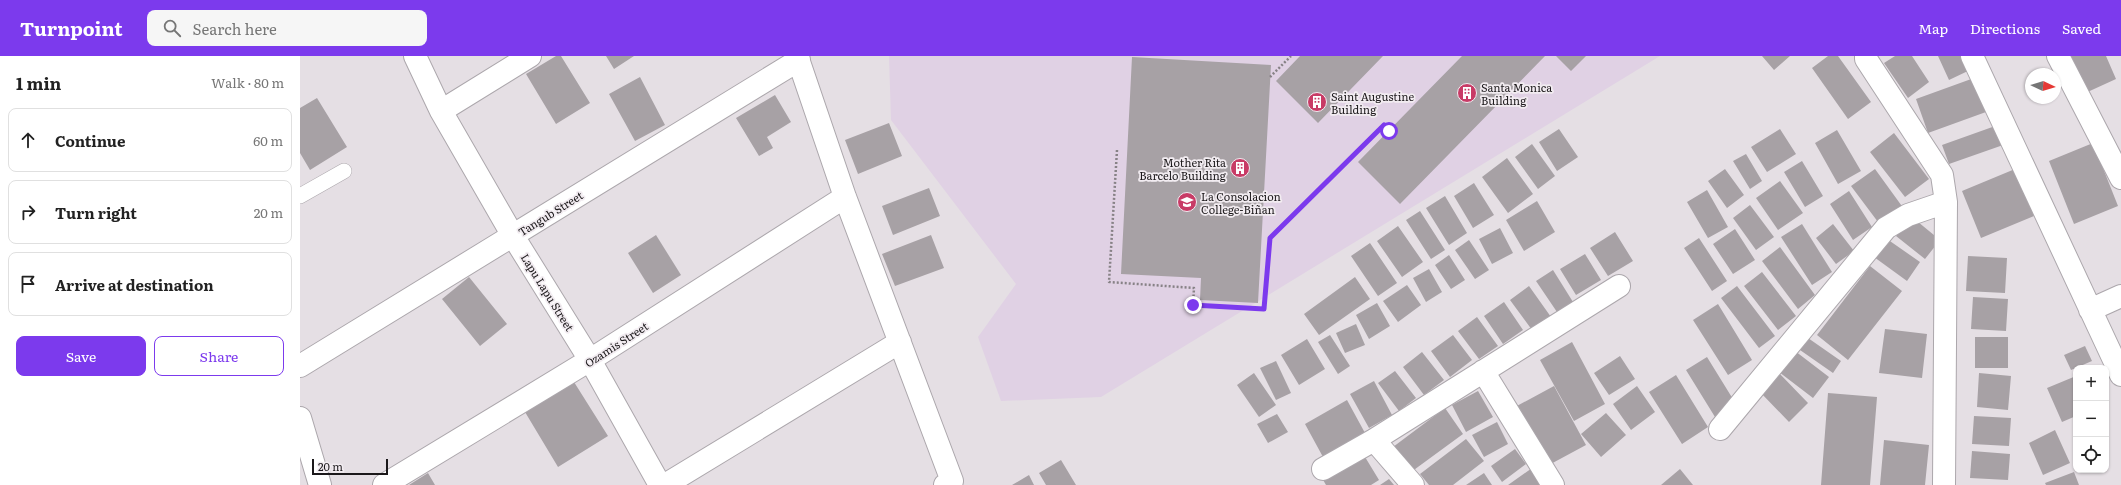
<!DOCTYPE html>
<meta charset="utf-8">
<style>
:root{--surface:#fff;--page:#f6f6f6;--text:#222;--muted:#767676;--line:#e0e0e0;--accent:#7c3aed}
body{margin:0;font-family:Literata,serif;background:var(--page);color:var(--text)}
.controls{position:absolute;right:12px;bottom:12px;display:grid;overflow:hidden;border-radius:8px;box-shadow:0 1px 3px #0004}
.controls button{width:36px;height:36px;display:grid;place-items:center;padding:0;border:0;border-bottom:1px solid var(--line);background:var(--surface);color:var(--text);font:20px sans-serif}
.compass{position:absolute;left:1725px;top:12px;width:36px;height:36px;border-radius:50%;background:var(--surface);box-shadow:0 1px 3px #0004;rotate:94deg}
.scale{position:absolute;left:12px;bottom:10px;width:76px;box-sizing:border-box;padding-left:4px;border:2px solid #1b181a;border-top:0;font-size:11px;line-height:14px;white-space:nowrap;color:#1b181a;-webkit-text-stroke:3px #f2ecf1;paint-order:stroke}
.stop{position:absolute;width:12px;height:12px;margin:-9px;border:3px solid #7c3aed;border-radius:50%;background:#fff}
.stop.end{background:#7c3aed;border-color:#fff;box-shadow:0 1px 4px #0008}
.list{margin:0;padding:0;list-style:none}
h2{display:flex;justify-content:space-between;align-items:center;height:52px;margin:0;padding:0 16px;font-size:17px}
h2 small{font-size:13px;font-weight:400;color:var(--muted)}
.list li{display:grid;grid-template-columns:26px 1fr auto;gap:12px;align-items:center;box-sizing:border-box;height:64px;margin:0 8px 8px;padding:0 8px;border:1px solid var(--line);border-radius:8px}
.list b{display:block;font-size:15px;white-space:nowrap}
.list em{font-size:13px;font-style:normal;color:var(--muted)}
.actions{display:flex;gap:8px;padding:12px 16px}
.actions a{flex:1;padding:9px 0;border:1px solid var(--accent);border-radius:8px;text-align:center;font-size:14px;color:var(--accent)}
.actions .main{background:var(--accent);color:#fff}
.icon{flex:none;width:22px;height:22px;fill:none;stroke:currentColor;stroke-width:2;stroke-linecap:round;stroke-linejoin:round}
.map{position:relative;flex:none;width:1821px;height:429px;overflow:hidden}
header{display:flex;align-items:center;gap:24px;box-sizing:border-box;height:56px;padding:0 20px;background:var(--accent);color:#fff}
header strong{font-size:19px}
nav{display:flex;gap:22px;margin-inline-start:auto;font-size:14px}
.search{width:280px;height:36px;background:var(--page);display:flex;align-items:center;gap:10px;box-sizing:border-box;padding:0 14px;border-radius:8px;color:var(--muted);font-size:15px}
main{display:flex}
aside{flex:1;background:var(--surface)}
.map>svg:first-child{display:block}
</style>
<header>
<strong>Turnpoint</strong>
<div class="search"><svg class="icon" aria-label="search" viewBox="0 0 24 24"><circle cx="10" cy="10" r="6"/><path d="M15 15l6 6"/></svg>Search here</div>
<nav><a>Map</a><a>Directions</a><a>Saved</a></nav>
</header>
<main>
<aside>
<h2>1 min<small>Walk · 80 m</small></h2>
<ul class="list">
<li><svg class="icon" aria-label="ahead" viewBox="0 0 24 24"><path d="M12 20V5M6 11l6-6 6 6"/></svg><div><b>Continue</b></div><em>60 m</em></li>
<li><svg class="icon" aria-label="right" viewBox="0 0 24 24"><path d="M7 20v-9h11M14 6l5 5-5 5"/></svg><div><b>Turn right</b></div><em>20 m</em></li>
<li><svg class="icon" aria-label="arrive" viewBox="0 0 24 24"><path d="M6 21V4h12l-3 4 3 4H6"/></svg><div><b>Arrive at destination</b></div></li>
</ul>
<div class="actions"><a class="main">Save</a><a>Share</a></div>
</aside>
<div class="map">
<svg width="1821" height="429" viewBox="0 0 1821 429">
<rect width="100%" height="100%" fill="#e5dfe4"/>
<path fill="#e0d1e4" d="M 589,0 L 1360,0 L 801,341 L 701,345 L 678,281 L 716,228 L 591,64 Z"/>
<path fill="#a7a1a5" d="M 256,0 L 261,0 L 290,47 L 256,68 L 226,18 Z
M 306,0 L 334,0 L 314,13 Z
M 1000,0 L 1083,0 L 1018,67 L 976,25 Z
M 1162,0 L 1245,0 L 1100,148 L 1058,106 Z
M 1256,0 L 1286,0 L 1271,15 Z
M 1462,0 L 1490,0 L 1474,14 Z
M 1528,0 L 1538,0 L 1571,46 L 1548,63 L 1512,12 Z
M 1595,0 L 1612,0 L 1629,26 L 1608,42 L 1584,7 Z
M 1638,0 L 1664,0 L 1670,14 L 1649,24 Z
M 1764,0 L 1806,0 L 1816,23 L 1781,39 Z
M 832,1 L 971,9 L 958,247 L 900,244 L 901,222 L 821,218 Z
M 340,21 L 365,69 L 335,85 L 309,38 Z
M 1674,22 L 1686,56 L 1628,77 L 1616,43 Z
M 475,39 L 491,66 L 467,81 L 473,92 L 459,100 L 436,62 Z
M 17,42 L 47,91 L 10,114 L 0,97 L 0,52 Z
M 589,67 L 602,100 L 558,118 L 545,84 Z
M 1698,69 L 1706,88 L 1649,108 L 1642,89 Z
M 1259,73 L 1278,101 L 1257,115 L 1239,86 Z
M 1480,73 L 1496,98 L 1467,116 L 1451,91 Z
M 1537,74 L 1561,115 L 1538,128 L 1515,87 Z
M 1594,77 L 1629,123 L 1605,141 L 1570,96 Z
M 1793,87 L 1818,150 L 1774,168 L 1749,105 Z
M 1232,88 L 1255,120 L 1238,133 L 1215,101 Z
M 1446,98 L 1462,125 L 1450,133 L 1433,105 Z
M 1207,102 L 1233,138 L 1208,157 L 1182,121 Z
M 1502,105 L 1523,140 L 1505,151 L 1484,116 Z
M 1425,113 L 1444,139 L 1427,152 L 1408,125 Z
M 1575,113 L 1604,153 L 1581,170 L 1551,130 Z
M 1715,113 L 1734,160 L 1681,182 L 1662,135 Z
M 1480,125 L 1503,157 L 1478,174 L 1456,142 Z
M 1174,127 L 1194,159 L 1173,172 L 1154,140 Z
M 629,132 L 640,160 L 593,179 L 582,150 Z
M 1407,134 L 1428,171 L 1408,182 L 1387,146 Z
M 1549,135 L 1572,171 L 1553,184 L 1530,148 Z
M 1145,140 L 1167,177 L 1149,189 L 1126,152 Z
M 1237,145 L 1255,176 L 1224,195 L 1206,164 Z
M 1450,149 L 1474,181 L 1456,194 L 1433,162 Z
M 1120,155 L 1145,194 L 1131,203 L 1106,164 Z
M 1612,161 L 1640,184 L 1625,203 L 1596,180 Z
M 1502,168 L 1532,216 L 1512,229 L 1481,181 Z
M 1533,168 L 1554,195 L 1536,208 L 1516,182 Z
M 1098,170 L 1123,206 L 1102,221 L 1077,185 Z
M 1200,172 L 1213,197 L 1192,208 L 1179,183 Z
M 1435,173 L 1455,204 L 1433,218 L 1413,188 Z
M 1315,176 L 1333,205 L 1308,220 L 1290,192 Z
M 356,179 L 381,219 L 353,237 L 328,197 Z
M 631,179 L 644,212 L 595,230 L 582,198 Z
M 1399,182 L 1427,225 L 1412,235 L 1384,192 Z
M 1587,183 L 1620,206 L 1607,225 L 1574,201 Z
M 1169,184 L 1189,214 L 1175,223 L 1155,194 Z
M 1070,187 L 1097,227 L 1078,240 L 1051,200 Z
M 1480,191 L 1515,239 L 1498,253 L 1462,205 Z
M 1285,198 L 1301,224 L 1276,239 L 1260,213 Z
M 1149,199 L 1165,224 L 1151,233 L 1135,209 Z
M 1668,200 L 1707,202 L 1705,237 L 1666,235 Z
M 1570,210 L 1602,235 L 1548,304 L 1517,279 Z
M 1129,213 L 1142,236 L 1126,246 L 1113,222 Z
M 1253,214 L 1273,246 L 1257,256 L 1236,225 Z
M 1462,216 L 1496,260 L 1478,274 L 1444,230 Z
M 169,221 L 207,268 L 180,290 L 142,243 Z
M 1055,221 L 1070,243 L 1019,279 L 1004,258 Z
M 1107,229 L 1121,249 L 1098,266 L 1083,245 Z
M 1229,230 L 1251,261 L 1232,274 L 1210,244 Z
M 1437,230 L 1475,280 L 1459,292 L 1421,242 Z
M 1673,241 L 1708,243 L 1706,275 L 1671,273 Z
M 1204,246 L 1223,274 L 1203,288 L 1184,260 Z
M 1077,247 L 1090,270 L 1069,283 L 1056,259 Z
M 1418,248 L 1452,304 L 1428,319 L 1393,264 Z
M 1177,261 L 1198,290 L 1179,303 L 1158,275 Z
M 1056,268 L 1065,289 L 1045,297 L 1036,277 Z
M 1585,273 L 1627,278 L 1622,322 L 1579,317 Z
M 1030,279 L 1050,310 L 1038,318 L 1018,286 Z
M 1153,279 L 1172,304 L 1150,321 L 1131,295 Z
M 1675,281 L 1708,281 L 1708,312 L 1675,312 Z
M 1508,282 L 1541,305 L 1533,317 L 1500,294 Z
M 1007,283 L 1025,313 L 999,329 L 981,299 Z
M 1272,286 L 1305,348 L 1274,365 L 1240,304 Z
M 1785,290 L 1792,305 L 1771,314 L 1764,299 Z
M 1495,295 L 1529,321 L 1513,342 L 1479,316 Z
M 1122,296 L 1144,324 L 1124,339 L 1103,311 Z
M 1320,300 L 1335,323 L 1309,339 L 1294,317 Z
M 1407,301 L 1436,348 L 1415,361 L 1386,314 Z
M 976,305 L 991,337 L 976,344 L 960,312 Z
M 1095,315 L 1116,342 L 1099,355 L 1078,327 Z
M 954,317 L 976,349 L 959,361 L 937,329 Z
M 1479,317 L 1508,347 L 1489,366 L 1460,336 Z
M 1679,317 L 1711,320 L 1708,354 L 1677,351 Z
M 1376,319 L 1408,371 L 1382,388 L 1349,336 Z
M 1776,320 L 1776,360 L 1762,366 L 1747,332 Z
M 1074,325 L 1092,359 L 1069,372 L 1050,338 Z
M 274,326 L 308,380 L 258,411 L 225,356 Z
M 1254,330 L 1286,389 L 1247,410 L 1215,351 Z
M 1337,330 L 1355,356 L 1331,374 L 1313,348 Z
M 1178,335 L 1193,361 L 1166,376 L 1152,349 Z
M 1528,337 L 1577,341 L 1570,429 L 1521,429 Z
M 1047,344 L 1065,377 L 1023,401 L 1005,368 Z
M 1145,352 L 1163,378 L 1107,419 L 1089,394 Z
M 1306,357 L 1326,379 L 1301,401 L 1281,378 Z
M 977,358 L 988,376 L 968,387 L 957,368 Z
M 1674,360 L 1711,362 L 1709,390 L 1672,388 Z
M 1197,366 L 1208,388 L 1184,401 L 1172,379 Z
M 1755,374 L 1770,407 L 1743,419 L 1729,387 Z
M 1166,383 L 1184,405 L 1153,429 L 1129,429 L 1120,418 Z
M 1584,384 L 1629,389 L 1625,429 L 1580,429 Z
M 1215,393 L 1226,408 L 1202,426 L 1191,410 Z
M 1672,395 L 1710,398 L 1708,424 L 1670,422 Z
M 1062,396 L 1079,424 L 1071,429 L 1026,429 L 1022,422 Z
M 761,404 L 776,429 L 746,429 L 739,417 Z
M 1235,410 L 1248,429 L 1208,429 Z
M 1380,413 L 1393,429 L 1361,429 Z
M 1774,416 L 1779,429 L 1746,429 L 1745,427 Z
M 128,417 L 135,429 L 109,429 Z
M 1184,417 L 1192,429 L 1166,429 Z
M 729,419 L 734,429 L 712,429 Z
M 1089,423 L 1094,429 L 1080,429 Z"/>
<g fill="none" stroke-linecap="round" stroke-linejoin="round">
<g stroke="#aca7ac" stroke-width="16">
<path id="lane" d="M 0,140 L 44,115"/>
</g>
<g stroke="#aca7ac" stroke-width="24">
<path id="street" d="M 115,0 L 141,55 L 213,180 L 290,304 L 360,429
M 497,0 L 545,141 L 652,425 L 645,429
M 1566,0 L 1566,3 L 1642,119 L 1646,146 L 1644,429
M 1672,0 L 1821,319
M 1758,0 L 1821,122
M 141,55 L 230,0
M 1790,254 L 1821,240
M 0,310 L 499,4
M 1183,315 L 1253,429
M 0,362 L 20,429
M 1420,373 L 1586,172 L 1608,159 L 1646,146
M 1074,384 L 1113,429
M 1023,413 L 1074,384 L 1319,230
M 84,429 L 290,304 L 545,141
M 365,429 L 600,286"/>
</g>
<path stroke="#878286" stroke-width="2.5" stroke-dasharray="2 2" stroke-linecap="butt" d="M 970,21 L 991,0
M 817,94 L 809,226 L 894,232 L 893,249 L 964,253 L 970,182 L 1083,69 L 1089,75"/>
<use href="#lane" stroke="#fff" stroke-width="15"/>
<use href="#street" stroke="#fff" stroke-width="22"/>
</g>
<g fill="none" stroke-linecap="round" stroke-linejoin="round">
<path stroke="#7c3aed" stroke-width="5" d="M 893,249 L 964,253 L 970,182 L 1084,69 L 1089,75"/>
</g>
<defs>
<g id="building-disc" transform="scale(1)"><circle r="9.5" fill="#c83b66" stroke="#f2ecf1"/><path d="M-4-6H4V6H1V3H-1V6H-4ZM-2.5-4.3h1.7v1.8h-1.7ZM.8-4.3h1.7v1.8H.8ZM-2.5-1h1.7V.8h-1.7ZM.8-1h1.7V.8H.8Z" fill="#fff"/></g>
<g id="university-disc" transform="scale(1)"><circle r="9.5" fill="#c83b66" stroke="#f2ecf1"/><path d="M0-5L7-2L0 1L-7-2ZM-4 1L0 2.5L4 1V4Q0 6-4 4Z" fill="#fff"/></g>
</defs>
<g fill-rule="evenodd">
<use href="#building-disc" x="1167" y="37"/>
<use href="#building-disc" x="1017" y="46"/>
<use href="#building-disc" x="940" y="112"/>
<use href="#university-disc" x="887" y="146"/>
</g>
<g text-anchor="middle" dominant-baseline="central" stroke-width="3.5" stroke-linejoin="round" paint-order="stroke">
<g font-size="11" fill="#1b181a" stroke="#f2ecf1" text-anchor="start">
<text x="1181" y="31">Santa Monica<tspan x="1181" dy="13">Building</tspan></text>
<text x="1031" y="40">Saint Augustine<tspan x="1031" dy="13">Building</tspan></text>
<text x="926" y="106" text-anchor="end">Mother Rita<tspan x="926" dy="13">Barcelo Building</tspan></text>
<text x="901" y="140">La Consolacion<tspan x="901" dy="13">College-Biñan</tspan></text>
</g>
<g font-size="11" fill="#1b181a" stroke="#f2ecf1">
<text transform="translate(250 157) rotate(-32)">Tangub Street</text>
<text transform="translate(248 236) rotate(58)">Lapu Lapu Street</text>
<text transform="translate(316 288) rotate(-33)">Ozamis Street</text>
</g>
</g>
</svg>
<div class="controls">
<button>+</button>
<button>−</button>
<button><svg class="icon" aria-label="locate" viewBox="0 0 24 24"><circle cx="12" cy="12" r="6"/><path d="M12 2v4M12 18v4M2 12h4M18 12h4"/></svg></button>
</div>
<svg class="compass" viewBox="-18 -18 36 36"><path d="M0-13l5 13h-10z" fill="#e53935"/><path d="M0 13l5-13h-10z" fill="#767676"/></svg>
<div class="scale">20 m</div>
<div class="stop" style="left:1089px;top:75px"></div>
<div class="stop end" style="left:893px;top:249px"></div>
</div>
</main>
